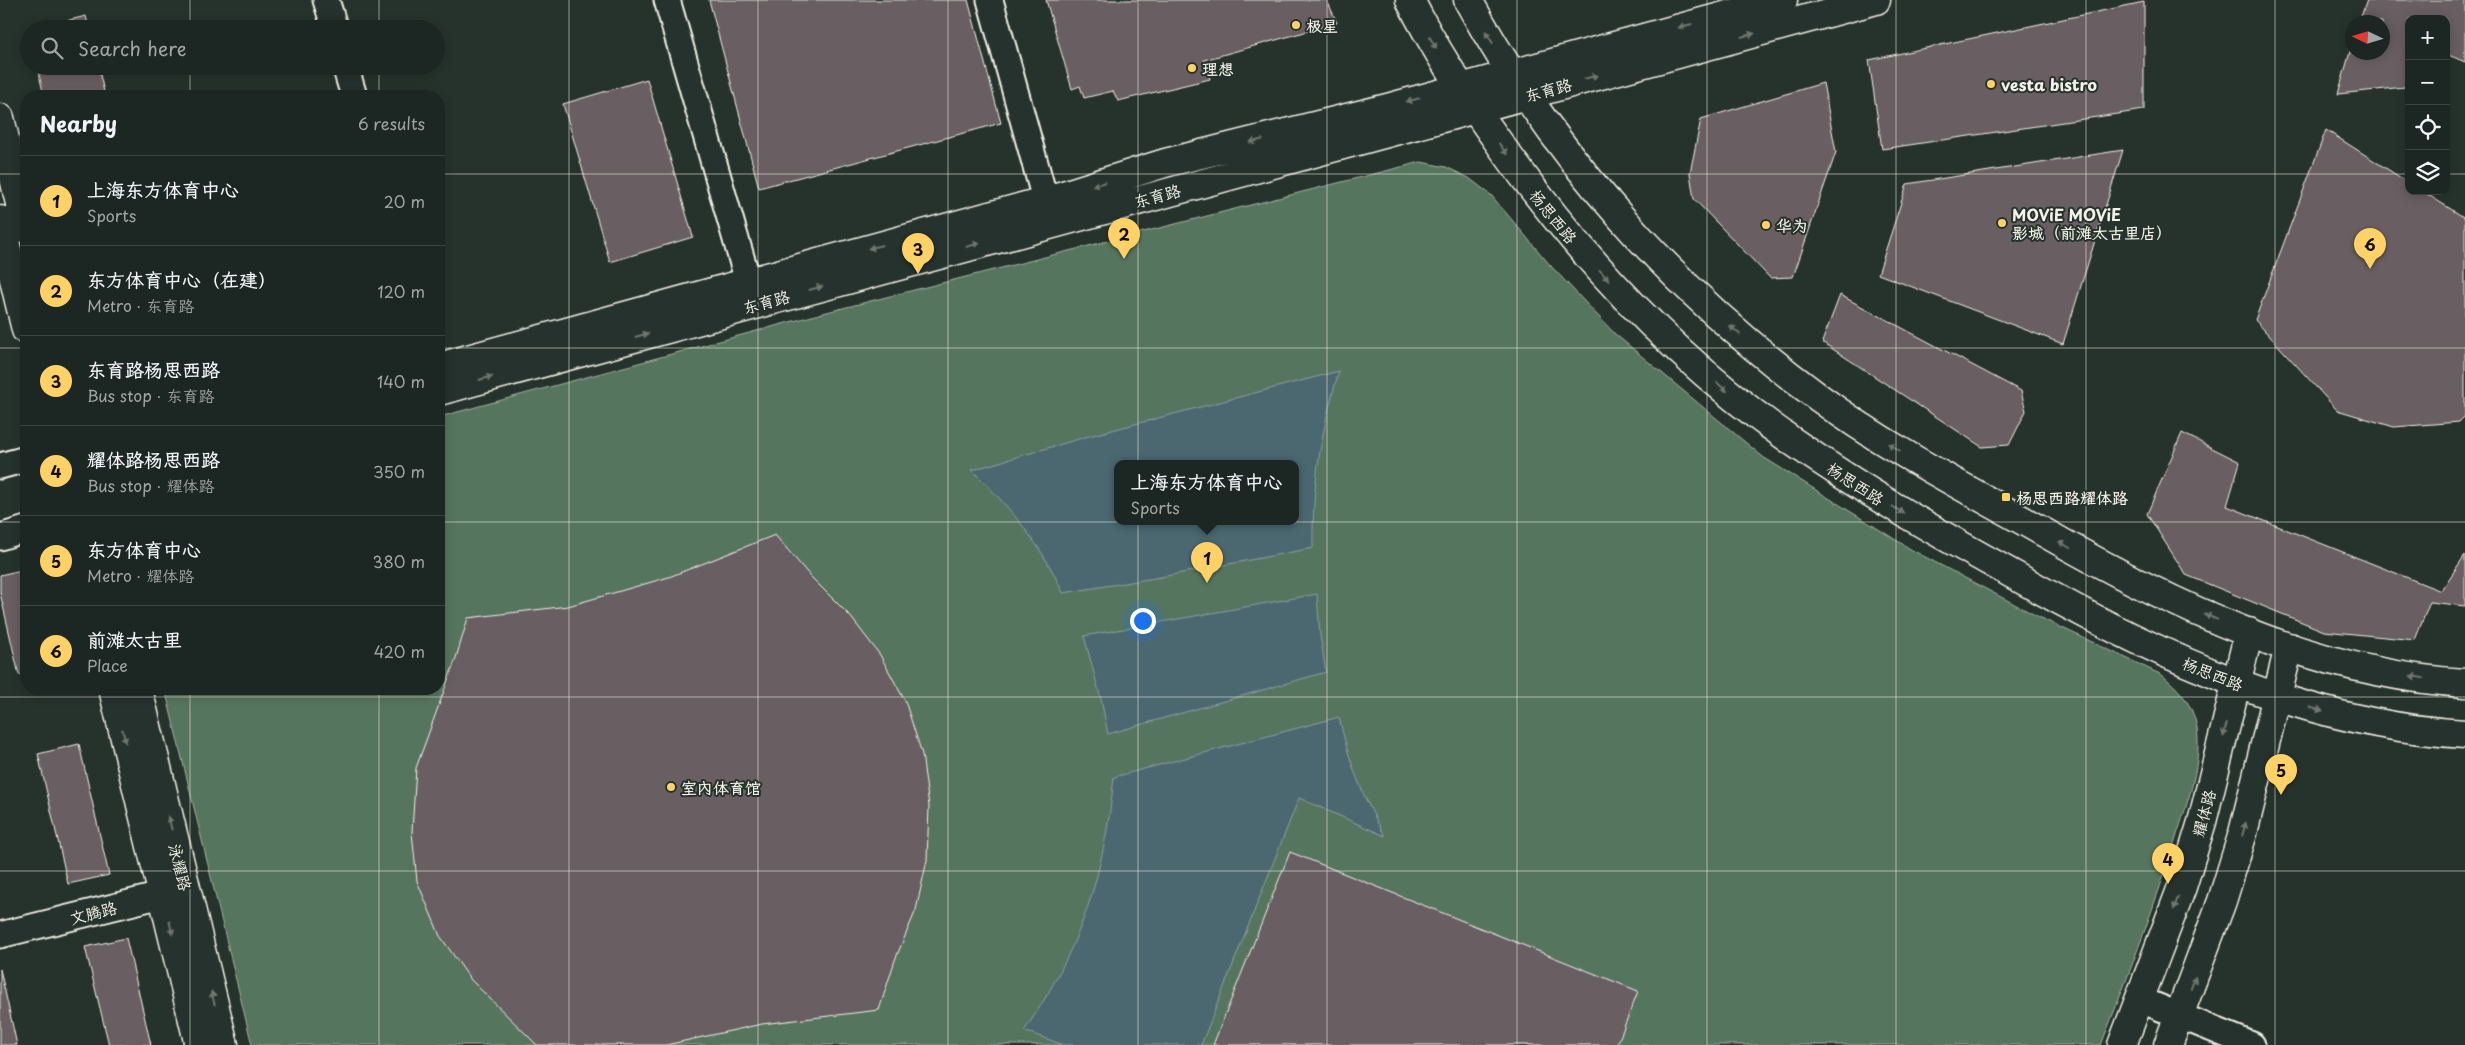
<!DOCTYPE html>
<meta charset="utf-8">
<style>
:root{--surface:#1c2622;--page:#252e2a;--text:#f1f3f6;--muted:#a0a5a5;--line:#3a4340;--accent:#ffd166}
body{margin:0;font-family:"Playpen Sans","LXGW WenKai TC",sans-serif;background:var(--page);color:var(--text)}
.controls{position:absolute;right:15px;top:15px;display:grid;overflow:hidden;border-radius:10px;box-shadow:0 2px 12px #0003}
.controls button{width:45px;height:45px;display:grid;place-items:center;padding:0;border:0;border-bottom:1px solid var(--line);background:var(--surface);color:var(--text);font:25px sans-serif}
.compass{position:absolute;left:2345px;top:15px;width:45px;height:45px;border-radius:50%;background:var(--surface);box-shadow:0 2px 12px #0003;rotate:274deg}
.you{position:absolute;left:1142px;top:620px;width:18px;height:18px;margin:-12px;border:4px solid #fff;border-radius:50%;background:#1a73e8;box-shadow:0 0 0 8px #1a73e833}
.badge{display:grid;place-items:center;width:32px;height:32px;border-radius:50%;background:var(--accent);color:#111;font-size:16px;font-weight:700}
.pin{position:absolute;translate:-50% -41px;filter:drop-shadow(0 1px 2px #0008)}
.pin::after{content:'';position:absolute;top:26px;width:18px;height:15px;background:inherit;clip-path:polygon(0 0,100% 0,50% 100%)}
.popup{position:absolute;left:1114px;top:460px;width:185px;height:65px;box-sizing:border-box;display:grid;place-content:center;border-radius:10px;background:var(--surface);filter:drop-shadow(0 1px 4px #0005);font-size:16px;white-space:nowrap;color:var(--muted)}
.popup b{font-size:19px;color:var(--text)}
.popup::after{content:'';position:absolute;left:50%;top:100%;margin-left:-10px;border:10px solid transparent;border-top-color:var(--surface)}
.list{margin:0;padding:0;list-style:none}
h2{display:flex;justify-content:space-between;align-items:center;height:65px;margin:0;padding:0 20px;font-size:21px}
h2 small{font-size:16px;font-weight:400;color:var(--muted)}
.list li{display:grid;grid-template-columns:32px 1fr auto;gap:15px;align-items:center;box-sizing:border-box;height:90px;padding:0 20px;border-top:1px solid var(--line)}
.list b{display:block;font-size:19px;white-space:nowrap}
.list p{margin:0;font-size:16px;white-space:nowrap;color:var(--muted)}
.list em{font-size:16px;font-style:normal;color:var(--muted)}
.icon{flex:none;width:28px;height:28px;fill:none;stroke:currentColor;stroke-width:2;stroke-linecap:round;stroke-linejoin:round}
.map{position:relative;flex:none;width:2465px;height:1045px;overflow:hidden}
.search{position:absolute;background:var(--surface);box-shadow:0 2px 12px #0003;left:20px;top:20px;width:425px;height:55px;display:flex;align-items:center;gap:12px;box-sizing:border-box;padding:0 18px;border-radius:28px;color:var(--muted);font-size:19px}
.panel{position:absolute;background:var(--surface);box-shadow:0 2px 12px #0003;left:20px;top:90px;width:425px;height:605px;border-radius:20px}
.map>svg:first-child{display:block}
</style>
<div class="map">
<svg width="2465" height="1045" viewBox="0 0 2465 1045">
<rect width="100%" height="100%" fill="#26332d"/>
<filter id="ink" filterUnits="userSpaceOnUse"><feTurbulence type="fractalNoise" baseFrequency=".02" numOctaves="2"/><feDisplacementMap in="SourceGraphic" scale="10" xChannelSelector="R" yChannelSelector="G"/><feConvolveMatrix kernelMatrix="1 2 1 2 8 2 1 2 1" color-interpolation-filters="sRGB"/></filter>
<g filter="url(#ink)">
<path fill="#56755e" stroke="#a5b3a3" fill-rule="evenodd" d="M 1421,162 L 1446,167 L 1469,178 L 1491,195 L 1550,265 L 1615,334 L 1763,457 L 1912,550 L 2037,616 L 2162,675 C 2178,688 2191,702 2196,723 C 2204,760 2187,803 2176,838 C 2154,908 2128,977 2101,1045 L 252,1045 L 165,689 L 439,689 L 439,417 L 823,313 ZM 1118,464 L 1296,464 L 1296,522 L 1118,522 Z"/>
<path fill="#4c6771" stroke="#8f9ea1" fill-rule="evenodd" d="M 1339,371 C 1321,431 1312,485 1313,548 L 1161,577 L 1063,593 C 1041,543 1010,508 972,470 L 1089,436 ZM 1118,464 L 1296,464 L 1296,522 L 1118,522 Z
M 1317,594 L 1320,635 L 1326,672 L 1108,734 L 1101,699 L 1084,636 Z
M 1339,717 C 1349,762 1362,796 1385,836 L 1299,798 L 1201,1045 L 1064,1045 L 1024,1031 C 1081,948 1104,876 1114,777 Z"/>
<path fill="#695f64" stroke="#f4f1e8" d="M 709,0 L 968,0 L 1001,123 L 759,188 Z
M 1046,0 L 1327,0 L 1337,23 L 1204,60 L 1210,79 L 1118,101 L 1113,91 L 1084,98 L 1080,86 L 1072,89 Z
M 2367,0 L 2465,0 L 2465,62 L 2446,54 L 2446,19 L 2409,19 L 2409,78 L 2405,87 L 2338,94 L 2352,45 L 2352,52 L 2382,52 L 2382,22 L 2359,22 Z
M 2144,2 L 2144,110 L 1882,149 L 1869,60 Z
M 86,16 L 89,29 L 33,29 Z
M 37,66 L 98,66 L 105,96 L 44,96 Z
M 647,79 L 693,237 L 610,262 L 563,104 Z
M 1823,83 L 1836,152 L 1793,277 L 1770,278 L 1694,199 L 1690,173 L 1701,119 Z
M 2326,130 L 2409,183 L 2409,191 L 2422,191 L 2465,218 L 2465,416 L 2459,422 L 2394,427 L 2337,410 L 2255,320 Z
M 2123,150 L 2063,344 L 1878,274 L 1907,184 Z
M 1840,295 L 2021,391 L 2026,411 L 2009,445 L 1982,447 L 1822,342 Z
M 2182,433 L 2240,462 L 2227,506 L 2441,591 L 2465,555 L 2465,606 L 2430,602 L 2415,640 L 2324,631 L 2186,575 L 2147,514 Z
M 775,535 L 811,577 L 850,616 L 880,655 L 905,701 L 922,754 L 929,806 L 927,860 L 916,910 L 895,960 L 879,1010 L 762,1024 L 666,1045 L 537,1045 L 471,980 L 440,936 L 417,881 L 412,832 L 416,768 L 456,658 L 468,618 L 568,606 L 669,577 Z
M 26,569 L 26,674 L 19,675 L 0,593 L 0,575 Z
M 79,744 L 109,875 L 68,884 L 38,754 Z
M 1290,852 L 1638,991 L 1617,1045 L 1213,1045 Z
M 126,938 L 151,1045 L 109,1045 L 85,947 Z
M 0,969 L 17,1045 L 0,1045 Z"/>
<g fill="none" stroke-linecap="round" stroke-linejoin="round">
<g stroke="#f4f1e8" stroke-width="29">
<path id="street" d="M 326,0 L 335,29
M 667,0 L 754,302
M 990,0 L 1051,221
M 345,66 L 354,96
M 0,466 L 26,459
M 0,537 L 26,529
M 0,935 L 182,890
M 2141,1000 L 2252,1045"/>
</g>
<g stroke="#f4f1e8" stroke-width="31">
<path id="secondary" d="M 1410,0 C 1436,52 1468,100 1502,147 C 1582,259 1678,362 1792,441 C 1865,492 1943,536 2021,579 C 2158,656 2306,725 2465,734
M 1468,0 C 1553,156 1675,292 1818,397 C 1887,448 1964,487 2038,529 C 2169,604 2312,674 2465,683
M 0,118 L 26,229
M 0,220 L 26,330
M 439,367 L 1044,201 L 1165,163 L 1391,107 L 1783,0
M 439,391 L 1876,0
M 113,689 L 199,1045
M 138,689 L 224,1045
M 2122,1045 L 2182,887 L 2202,822 L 2249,632
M 2168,1045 L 2222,901 L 2243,833 L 2289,647"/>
</g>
<use href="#street" stroke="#26332d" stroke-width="25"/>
<use href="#secondary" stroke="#26332d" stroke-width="28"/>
</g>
<defs><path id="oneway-solid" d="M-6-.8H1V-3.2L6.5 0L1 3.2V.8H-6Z" transform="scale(1.25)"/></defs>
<g fill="#6e766e">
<use href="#oneway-solid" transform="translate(1685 26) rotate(165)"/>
<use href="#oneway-solid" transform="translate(1748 35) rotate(-15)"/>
<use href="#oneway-solid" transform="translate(1489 37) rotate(-122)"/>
<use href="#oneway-solid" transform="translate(1433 43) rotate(61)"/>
<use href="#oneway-solid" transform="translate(1591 77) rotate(-15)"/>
<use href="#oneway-solid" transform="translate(1413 100) rotate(165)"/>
<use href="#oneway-solid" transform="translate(1256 141) rotate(166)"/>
<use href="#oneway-solid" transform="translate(1503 149) rotate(54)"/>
<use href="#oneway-solid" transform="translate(1099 184) rotate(163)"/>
<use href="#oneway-solid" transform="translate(973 245) rotate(-15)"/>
<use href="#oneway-solid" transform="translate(875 247) rotate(165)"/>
<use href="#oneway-solid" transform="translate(1604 275) rotate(48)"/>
<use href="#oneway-solid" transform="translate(816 288) rotate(-15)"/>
<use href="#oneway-solid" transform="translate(1735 330) rotate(-139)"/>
<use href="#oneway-solid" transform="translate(642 335) rotate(-15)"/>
<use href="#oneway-solid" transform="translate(486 378) rotate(-15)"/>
<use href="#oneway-solid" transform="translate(1722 387) rotate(41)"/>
<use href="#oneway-solid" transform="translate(1894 447) rotate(-148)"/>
<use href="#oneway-solid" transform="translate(1898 510) rotate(32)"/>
<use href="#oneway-solid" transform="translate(2065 545) rotate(-150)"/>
<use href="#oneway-solid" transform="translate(2211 617) rotate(-158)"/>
<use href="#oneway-solid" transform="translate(2417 677) rotate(-171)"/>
<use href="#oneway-solid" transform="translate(2316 709) rotate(16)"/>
<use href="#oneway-solid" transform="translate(2225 730) rotate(104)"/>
<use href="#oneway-solid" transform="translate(124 736) rotate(76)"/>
<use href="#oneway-solid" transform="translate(170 823) rotate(-104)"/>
<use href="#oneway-solid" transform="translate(2244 829) rotate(-75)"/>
<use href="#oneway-solid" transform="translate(2176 903) rotate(109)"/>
<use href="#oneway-solid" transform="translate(171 928) rotate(77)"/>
<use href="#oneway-solid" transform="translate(2193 983) rotate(-69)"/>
<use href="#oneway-solid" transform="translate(213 998) rotate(-104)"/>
</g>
</g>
<path fill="none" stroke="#f4f1e8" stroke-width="1" stroke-opacity="0.55" d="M 190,0 L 190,29M 379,0 L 379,29M 569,0 L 569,1045M 758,0 L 758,1045M 948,0 L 948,1045M 1138,0 L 1138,1045M 1327,0 L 1327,1045M 1517,0 L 1517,1045M 1707,0 L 1707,1045M 1896,0 L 1896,1045M 2086,0 L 2086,1045M 2275,0 L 2275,1045M 190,66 L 190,96M 379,66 L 379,96M 0,174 L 26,174M 439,174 L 2409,174M 2446,174 L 2465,174M 0,348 L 26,348M 439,348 L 2465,348M 0,522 L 26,522M 439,522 L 2465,522M 190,689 L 190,1045M 379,689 L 379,1045M 0,697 L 2465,697M 0,871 L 2465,871"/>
<g fill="#ffd166" stroke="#26332d" stroke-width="2">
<circle cx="1296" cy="25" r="5"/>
<circle cx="1192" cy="68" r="5"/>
<circle cx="1991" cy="84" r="5"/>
<circle cx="2002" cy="223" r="5"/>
<circle cx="1766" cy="225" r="5"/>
<rect x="2001" y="492" width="10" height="10" rx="2.5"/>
<circle cx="671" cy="787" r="5"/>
</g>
<g text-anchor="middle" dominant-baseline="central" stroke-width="4" stroke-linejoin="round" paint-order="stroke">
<g font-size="16" font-weight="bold" fill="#f4f1e8" stroke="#26332d" text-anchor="start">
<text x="1306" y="25">极星</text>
<text x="1202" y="68">理想</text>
<text x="2001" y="84">vesta bistro</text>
<text x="2012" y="214">MOViE MOViE<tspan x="2012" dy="18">影城（前滩太古里店）</tspan></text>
<text x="1776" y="225">华为</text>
<text x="2016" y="497">杨思西路耀体路</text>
<text x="681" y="787">室内体育馆</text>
</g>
<g font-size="16" fill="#f4f1e8" stroke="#26332d">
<text transform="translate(1548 89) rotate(-15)">东育路</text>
<text transform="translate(1157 195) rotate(-15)">东育路</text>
<text transform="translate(1554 216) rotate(51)">杨思西路</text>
<text transform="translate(766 301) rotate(-15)">东育路</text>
<text transform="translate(1856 483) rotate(33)">杨思西路</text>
<text transform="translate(2213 673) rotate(22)">杨思西路</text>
<text transform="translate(2203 813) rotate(-75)">耀体路</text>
<text transform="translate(181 867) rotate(76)">泳耀路</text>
<text transform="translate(93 912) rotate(-14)">文腾路</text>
</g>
</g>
</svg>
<div class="controls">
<button>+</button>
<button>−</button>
<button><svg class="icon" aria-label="locate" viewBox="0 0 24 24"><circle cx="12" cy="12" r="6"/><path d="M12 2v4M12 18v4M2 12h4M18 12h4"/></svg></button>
<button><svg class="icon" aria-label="layers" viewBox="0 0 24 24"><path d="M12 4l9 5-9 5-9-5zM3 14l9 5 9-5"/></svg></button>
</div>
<svg class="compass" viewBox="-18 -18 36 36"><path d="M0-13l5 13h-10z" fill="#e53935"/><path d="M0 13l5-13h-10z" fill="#a0a5a5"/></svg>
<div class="you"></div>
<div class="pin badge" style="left:1207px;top:583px">1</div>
<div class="popup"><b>上海东方体育中心</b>Sports</div>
<div class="pin badge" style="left:1124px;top:259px">2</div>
<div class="pin badge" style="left:918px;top:274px">3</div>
<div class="pin badge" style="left:2168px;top:884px">4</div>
<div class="pin badge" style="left:2281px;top:795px">5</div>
<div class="pin badge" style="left:2370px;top:269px">6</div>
<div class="search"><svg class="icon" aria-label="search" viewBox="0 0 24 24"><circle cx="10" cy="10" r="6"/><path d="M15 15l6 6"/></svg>Search here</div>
<section class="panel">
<h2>Nearby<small>6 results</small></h2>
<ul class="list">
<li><span class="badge">1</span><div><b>上海东方体育中心</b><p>Sports</p></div><em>20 m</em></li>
<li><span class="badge">2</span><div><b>东方体育中心（在建）</b><p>Metro · 东育路</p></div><em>120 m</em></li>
<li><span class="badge">3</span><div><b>东育路杨思西路</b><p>Bus stop · 东育路</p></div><em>140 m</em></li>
<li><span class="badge">4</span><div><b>耀体路杨思西路</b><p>Bus stop · 耀体路</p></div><em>350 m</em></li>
<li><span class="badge">5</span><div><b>东方体育中心</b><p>Metro · 耀体路</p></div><em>380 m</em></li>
<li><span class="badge">6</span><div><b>前滩太古里</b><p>Place</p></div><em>420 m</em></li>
</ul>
</section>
</div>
